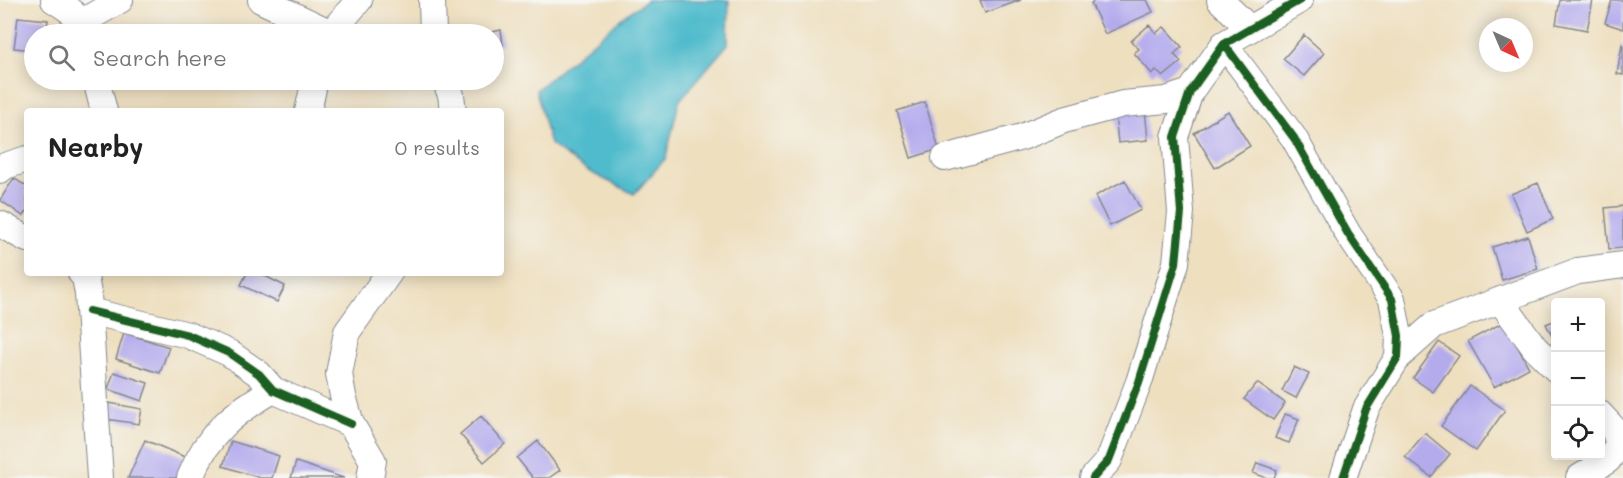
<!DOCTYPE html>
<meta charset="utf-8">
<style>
:root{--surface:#fff;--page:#f6f6f6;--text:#222;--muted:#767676;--line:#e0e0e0}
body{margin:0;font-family:Mali,sans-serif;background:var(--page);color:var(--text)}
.controls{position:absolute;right:18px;bottom:18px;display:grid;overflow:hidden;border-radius:6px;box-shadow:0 3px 15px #0003}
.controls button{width:54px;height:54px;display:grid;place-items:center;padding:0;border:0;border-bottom:2px solid var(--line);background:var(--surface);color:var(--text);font:30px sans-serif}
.compass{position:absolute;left:1479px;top:18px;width:54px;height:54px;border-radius:50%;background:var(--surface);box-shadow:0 3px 15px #0003;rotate:136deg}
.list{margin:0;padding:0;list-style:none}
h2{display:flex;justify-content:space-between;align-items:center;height:78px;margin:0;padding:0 24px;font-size:26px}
h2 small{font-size:20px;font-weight:400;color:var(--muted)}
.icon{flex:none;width:33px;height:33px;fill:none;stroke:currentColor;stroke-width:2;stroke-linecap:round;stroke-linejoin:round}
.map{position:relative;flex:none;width:1623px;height:478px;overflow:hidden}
.search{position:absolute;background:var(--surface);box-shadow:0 3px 15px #0003;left:24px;top:24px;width:480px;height:66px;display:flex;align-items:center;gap:15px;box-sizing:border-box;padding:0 21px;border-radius:33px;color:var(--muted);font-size:22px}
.panel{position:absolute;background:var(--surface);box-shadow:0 3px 15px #0003;left:24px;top:108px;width:480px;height:168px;border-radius:6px}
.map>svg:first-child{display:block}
</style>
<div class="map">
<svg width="1623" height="478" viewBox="0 0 1623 478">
<rect width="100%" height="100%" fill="#f6f6f2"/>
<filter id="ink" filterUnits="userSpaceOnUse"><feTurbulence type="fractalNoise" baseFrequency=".0167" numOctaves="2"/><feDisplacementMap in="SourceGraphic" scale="12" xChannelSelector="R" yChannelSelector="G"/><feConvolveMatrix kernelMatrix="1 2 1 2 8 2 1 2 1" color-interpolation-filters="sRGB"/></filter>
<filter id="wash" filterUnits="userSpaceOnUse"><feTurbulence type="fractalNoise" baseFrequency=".008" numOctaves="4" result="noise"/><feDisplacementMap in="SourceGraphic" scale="24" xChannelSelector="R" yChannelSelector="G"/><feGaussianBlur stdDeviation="1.35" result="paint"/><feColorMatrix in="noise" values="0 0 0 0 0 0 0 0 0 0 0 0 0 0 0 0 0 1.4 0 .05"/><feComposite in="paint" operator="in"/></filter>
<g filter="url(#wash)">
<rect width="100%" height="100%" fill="#eedfbf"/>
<path fill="#50bbcc" stroke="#367595" stroke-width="1.5" d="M 647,0 L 729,0 L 728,44 L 679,101 L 666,158 L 634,194 L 588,171 L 550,144 L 536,90 L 623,17 Z"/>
<g id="blocks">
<path fill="#b4abed" d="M 980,0 L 1021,0 L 985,13 Z
M 1096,0 L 1147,0 L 1153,12 L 1105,34 L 1091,3 Z
M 1560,0 L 1593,0 L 1587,30 L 1556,24 Z
M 1612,0 L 1623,0 L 1623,29 L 1605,23 Z
M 18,17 L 48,20 L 46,34 L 34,34 L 34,50 L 14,48 Z
M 1149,25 L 1156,33 L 1164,27 L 1182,47 L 1174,54 L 1181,62 L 1163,77 L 1156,70 L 1152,74 L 1134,53 L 1139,49 L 1131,41 Z
M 501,30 L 503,45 L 494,47 L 494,34 L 483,34 Z
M 1304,35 L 1324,53 L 1304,76 L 1283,59 Z
M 1622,44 L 1623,44 L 1623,75 L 1617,74 Z
M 925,102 L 939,149 L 911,158 L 897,111 Z
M 1145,110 L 1148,140 L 1118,143 L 1115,113 Z
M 1228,111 L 1250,146 L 1215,168 L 1194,133 Z
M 14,178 L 27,187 L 27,211 L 23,216 L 0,200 Z
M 1125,180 L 1141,210 L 1110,226 L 1095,196 Z
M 1538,183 L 1553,219 L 1527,231 L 1511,194 Z
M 1623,206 L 1623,248 L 1609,249 L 1605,208 Z
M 1528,236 L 1538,269 L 1502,280 L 1492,247 Z
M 247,273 L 259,273 L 285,286 L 277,302 L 241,285 Z
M 1556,320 L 1556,344 L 1546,324 Z
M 1504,322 L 1529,368 L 1494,387 L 1468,341 Z
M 124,333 L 169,347 L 160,373 L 116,359 Z
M 1439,342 L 1459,356 L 1433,392 L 1413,378 Z
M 1294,367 L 1309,374 L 1296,398 L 1282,391 Z
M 114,372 L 148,383 L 142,401 L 108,389 Z
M 1257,383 L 1285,403 L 1273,420 L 1244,399 Z
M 1470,386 L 1505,410 L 1476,451 L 1441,426 Z
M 109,403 L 142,409 L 139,424 L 106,419 Z
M 1285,414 L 1299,419 L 1289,443 L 1275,438 Z
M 481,416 L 505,444 L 484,462 L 460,434 Z
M 1425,433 L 1450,454 L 1431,477 L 1405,457 Z
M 145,440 L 187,458 L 178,478 L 128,478 Z
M 231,441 L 279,456 L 272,478 L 260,478 L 223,466 Z
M 538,441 L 560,470 L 549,478 L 533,478 L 517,458 Z
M 296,462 L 344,478 L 291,478 Z
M 1257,463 L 1277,470 L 1274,478 L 1267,478 L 1253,473 Z"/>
</g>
</g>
<g filter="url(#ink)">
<use href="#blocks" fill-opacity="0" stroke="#84878e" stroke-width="1.5"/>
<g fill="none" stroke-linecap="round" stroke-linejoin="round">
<g stroke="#84878e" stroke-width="28">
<path id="minor" d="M 54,0 C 70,10 80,16 85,34
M 261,0 L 331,33
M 432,0 L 433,34
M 1220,0 L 1250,29
M 82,22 L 120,0
M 330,34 L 359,0
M 1224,44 L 1294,138 L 1348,234 L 1392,299 L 1399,336 L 1398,357 L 1366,409 L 1343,478
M 96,80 L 104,111
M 445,80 L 451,95 L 453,111
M 308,111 L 315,80
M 945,158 L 1022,137 L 1064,120 L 1123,104 L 1166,100 L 1190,92
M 0,170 L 5,166 L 27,159
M 0,224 L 27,239
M 81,273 L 85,277 L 88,294 L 100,478
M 1500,300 L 1535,348 L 1556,369
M 89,311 L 188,335 L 229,353 L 259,374 L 273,390 L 351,424
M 1398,357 L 1434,325 L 1578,271 L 1623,265
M 190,478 C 207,434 233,413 273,390
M 370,478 L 373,461 L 351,424 L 343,396 L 339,374 L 347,332 L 389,273
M 1093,478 L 1109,460 L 1139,382 L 1176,263 L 1181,212 L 1175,137 L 1190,92 L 1224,44 L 1300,0
M 1579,478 L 1608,460 L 1619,444 L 1614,429 L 1600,414"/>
</g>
<use href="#minor" stroke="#fff" stroke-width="26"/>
<g stroke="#f6f6f2" stroke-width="11">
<path id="cycleway" d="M 1224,44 L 1294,138 L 1348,234 L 1392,299 L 1399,336 L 1398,357 L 1366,409 L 1343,478
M 89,311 L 188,335 L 229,353 L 259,374 L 273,390 L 351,424
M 1093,478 L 1109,460 L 1139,382 L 1176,263 L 1181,212 L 1175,137 L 1190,92 L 1224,44 L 1300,0"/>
</g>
<use href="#cycleway" stroke="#1b5e20" stroke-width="8"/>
</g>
</g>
</svg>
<div class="controls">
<button>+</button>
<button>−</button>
<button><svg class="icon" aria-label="locate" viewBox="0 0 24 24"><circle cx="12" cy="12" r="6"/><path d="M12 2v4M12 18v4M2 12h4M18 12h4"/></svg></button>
</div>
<svg class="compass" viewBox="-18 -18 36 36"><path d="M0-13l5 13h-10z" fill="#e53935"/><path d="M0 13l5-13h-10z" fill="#767676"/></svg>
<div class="search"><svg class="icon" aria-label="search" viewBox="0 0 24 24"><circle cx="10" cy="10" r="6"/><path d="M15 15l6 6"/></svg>Search here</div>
<section class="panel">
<h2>Nearby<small>0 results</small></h2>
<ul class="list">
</ul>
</section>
</div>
